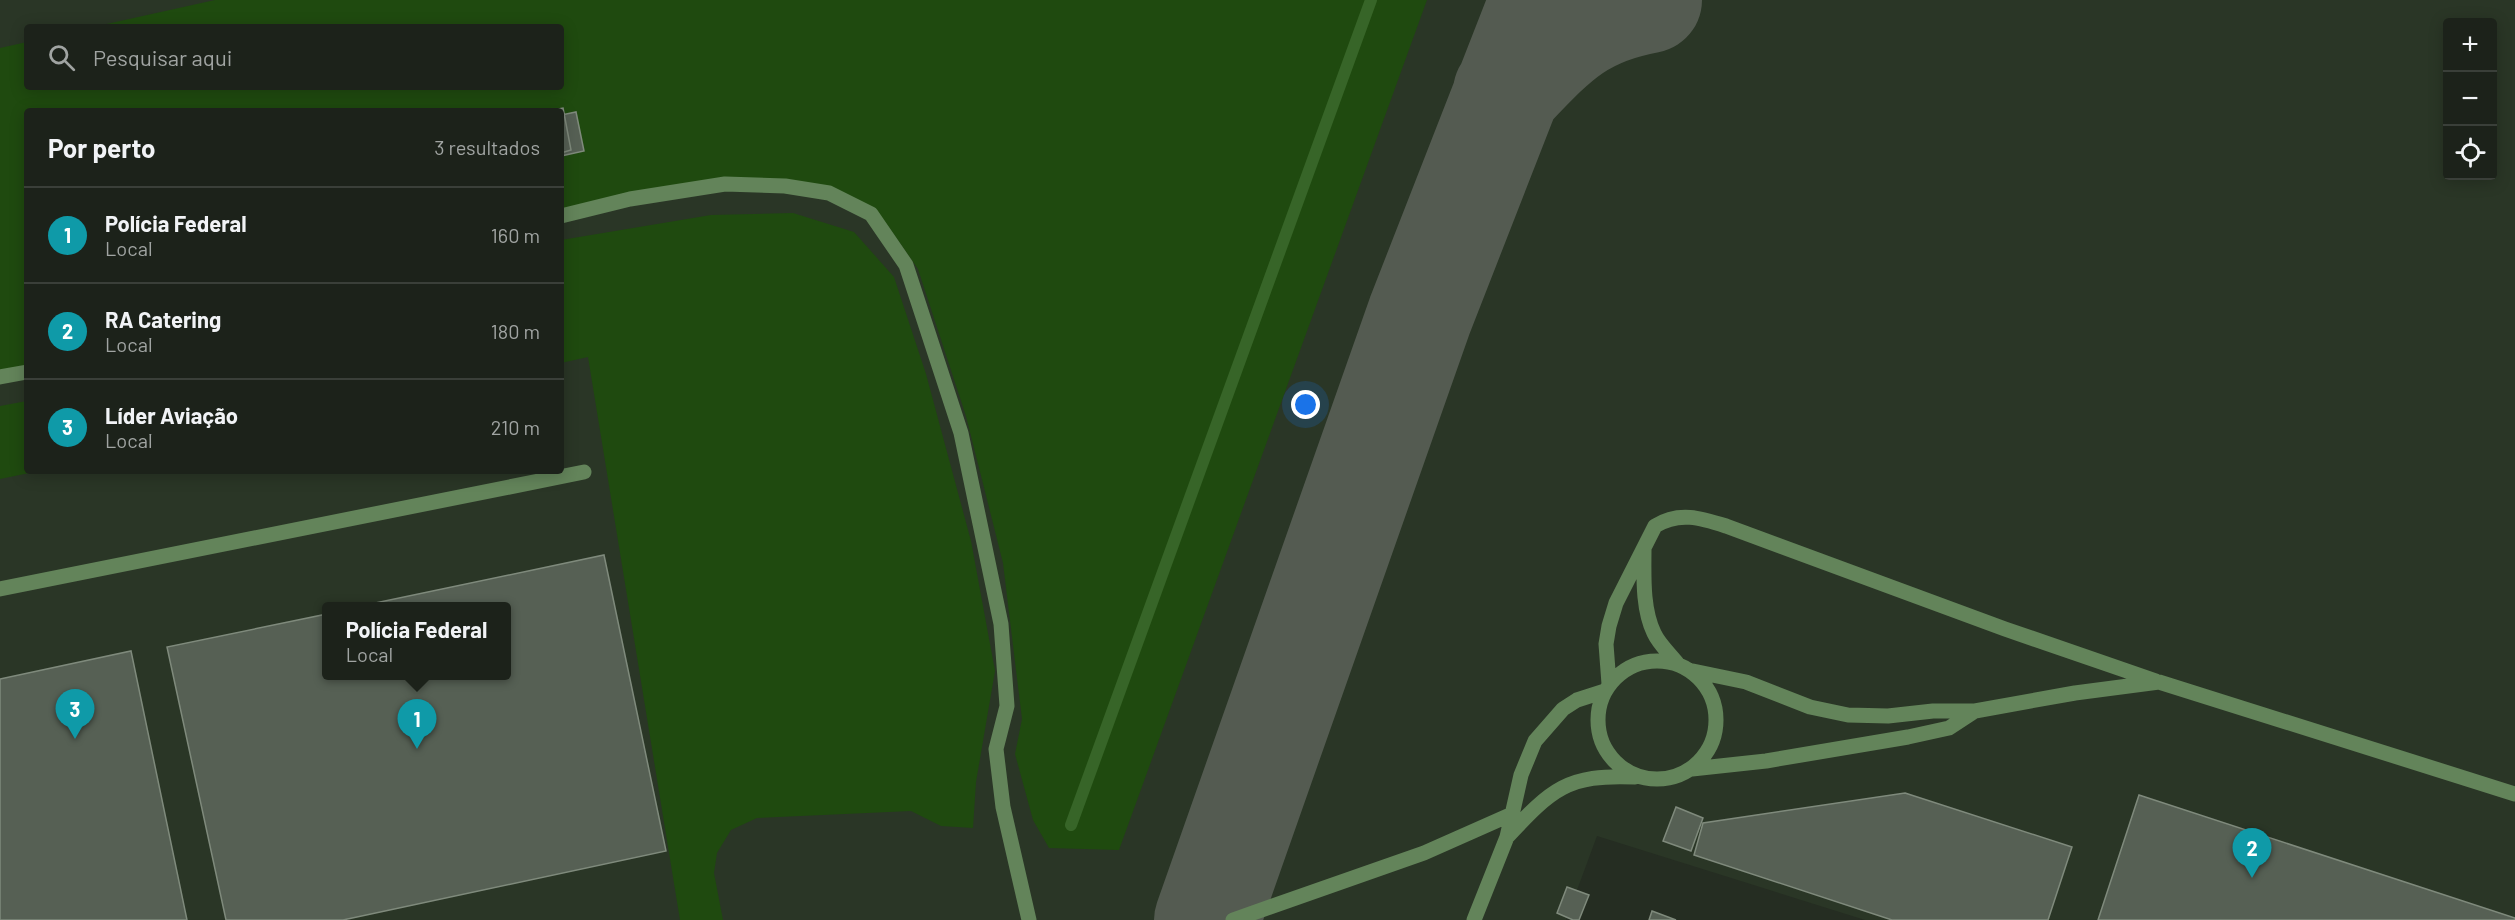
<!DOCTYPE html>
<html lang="pt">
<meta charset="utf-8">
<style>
:root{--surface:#1c221a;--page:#252a23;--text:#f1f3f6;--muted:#a0a4a2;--line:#3a3f39;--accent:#d93025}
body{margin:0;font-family:Barlow,sans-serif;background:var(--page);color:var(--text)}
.controls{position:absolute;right:18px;top:18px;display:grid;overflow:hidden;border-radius:6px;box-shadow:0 3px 15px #0003}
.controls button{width:54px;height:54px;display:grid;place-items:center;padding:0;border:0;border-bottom:2px solid var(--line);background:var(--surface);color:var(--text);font:30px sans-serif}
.you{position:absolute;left:1306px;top:405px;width:21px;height:21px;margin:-15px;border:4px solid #fff;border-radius:50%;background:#1a73e8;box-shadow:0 0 0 9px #1a73e833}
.badge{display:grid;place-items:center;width:39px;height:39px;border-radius:50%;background:var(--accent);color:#fff;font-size:20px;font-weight:700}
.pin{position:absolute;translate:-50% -50px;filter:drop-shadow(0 2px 3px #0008)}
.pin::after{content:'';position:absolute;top:32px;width:21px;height:18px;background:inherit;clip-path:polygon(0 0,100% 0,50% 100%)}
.popup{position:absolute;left:322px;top:602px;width:189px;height:78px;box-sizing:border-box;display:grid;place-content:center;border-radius:6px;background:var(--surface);filter:drop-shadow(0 2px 4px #0005);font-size:20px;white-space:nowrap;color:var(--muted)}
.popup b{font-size:22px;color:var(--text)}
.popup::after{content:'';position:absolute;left:50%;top:100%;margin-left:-12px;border:12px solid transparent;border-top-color:var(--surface)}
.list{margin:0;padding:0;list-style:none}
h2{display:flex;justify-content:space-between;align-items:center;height:78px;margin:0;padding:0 24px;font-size:26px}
h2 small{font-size:20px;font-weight:400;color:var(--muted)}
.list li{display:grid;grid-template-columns:39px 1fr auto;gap:18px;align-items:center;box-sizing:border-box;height:96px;padding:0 24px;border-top:2px solid var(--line)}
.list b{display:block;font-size:22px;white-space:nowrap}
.list p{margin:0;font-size:20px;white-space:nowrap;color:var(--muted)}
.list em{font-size:20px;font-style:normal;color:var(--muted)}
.icon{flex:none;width:33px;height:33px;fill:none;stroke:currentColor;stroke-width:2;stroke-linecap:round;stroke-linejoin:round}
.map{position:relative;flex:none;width:2515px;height:920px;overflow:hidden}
.search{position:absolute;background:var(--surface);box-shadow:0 3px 15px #0003;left:24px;top:24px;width:540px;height:66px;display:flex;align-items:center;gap:15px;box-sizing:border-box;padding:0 21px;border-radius:6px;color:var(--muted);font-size:22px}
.panel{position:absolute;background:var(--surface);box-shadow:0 3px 15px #0003;left:24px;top:108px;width:540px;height:366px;border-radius:6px}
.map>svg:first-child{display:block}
</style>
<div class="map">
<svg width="2515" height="920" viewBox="0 0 2515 920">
<rect width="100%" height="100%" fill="#252d22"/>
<path fill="#2a3626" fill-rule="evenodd" d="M 0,0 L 2515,0 L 2515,920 L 1865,920 L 1597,836 L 1566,920 L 0,920 ZM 2448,22 L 2492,22 L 2492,176 L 2448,176 ZM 27,27 L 561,27 L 561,87 L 27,87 ZM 27,111 L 561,111 L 561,471 L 27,471 ZM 327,606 L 507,606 L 507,676 L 327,676 Z"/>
<path fill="#1f4a0f" d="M 215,0 L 1427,0 L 1119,850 L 1049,848 L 1033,820 L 1015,754 L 1022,719 L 1003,563 L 966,416 L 918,269 L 886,223 L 840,195 L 727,182 L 561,213 L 561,111 L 27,111 L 27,371 L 0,373 L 0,48 L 27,42 L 27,87 L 561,87 L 561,27 L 93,27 Z
M 793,213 L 854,232 L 894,277 L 926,374 L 971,541 L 995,671 L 976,782 L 973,828 L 941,826 L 911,811 L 757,818 L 731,830 L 717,853 L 714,873 L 723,920 L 680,920 L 588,357 L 561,363 L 561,240 L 711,215 Z
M 27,401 L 27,471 L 39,471 L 0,479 L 0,406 Z"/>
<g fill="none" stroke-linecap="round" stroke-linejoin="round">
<path stroke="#376528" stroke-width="12" d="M 1071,825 L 1371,0"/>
<path stroke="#545b51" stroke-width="106" d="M 1506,92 C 1554,42 1578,13 1649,0
M 1207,920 L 1420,315 L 1543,0"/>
</g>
<path fill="#566054" stroke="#7f8a7c" stroke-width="1.5" d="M 563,108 L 571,150 L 561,153 L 561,111 L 547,111 Z
M 576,112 L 584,151 L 561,156 L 561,115 Z
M 604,555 L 666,851 L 343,920 L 226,920 L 167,647 L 327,614 L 327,676 L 507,676 L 507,606 L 361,606 Z
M 131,651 L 187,920 L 0,920 L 0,679 Z
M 1905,793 L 2072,847 L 2048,920 L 1892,920 L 1694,855 L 1703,823 Z
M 2139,795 L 2515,918 L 2515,920 L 2098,920 Z
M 1676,807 L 1703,818 L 1691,851 L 1663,841 Z
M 1567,887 L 1589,895 L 1579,920 L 1573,920 L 1557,913 Z
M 1652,911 L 1676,920 L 1649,920 Z"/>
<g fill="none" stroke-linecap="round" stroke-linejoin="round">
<path stroke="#63845a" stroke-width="15" d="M 561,216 L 630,199 L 725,184 L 785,186 L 829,193 L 871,214 L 906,265 L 961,433 L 1001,624 L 1007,706 L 996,749 L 1003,807 L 1029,920
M 0,377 L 27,372
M 1644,549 C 1644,575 1642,608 1654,633 C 1659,644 1669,653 1677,663
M 0,589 L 584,472
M1598 720a59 59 0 1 1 118 0a59 59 0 1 1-118 0Z
M 1693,671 L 1746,682 L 1810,707 L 1848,715 L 1888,716 L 1933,711 L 1975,711 L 2075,693 L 2159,682 L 2515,794
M 1609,684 L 1606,644 L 1609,626 L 1616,603 L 1655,526 C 1679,511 1701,518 1726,526 L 2005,629 L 2156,681
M 1692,769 L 1766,761 L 1908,737 L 1949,728 L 1975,711
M 1507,837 C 1552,789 1567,774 1635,777
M 1233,920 L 1424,853 L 1512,814
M 1474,920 L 1507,837 L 1521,775 L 1535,741 L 1563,709 L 1577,700 L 1605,691"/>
</g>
</svg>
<div class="controls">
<button>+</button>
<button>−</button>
<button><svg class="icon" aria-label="locate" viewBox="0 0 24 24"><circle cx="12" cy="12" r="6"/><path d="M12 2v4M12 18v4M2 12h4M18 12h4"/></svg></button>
</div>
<div class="you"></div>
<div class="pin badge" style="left:417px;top:749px;background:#0f9aa8">1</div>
<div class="popup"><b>Polícia Federal</b>Local</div>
<div class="pin badge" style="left:2252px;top:878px;background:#0f9aa8">2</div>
<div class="pin badge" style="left:75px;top:739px;background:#0f9aa8">3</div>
<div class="search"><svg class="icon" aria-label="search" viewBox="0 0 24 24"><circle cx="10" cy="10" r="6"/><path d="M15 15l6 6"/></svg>Pesquisar aqui</div>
<section class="panel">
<h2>Por perto<small>3 resultados</small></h2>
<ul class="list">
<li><span class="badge" style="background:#0f9aa8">1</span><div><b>Polícia Federal</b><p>Local</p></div><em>160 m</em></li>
<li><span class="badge" style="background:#0f9aa8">2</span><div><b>RA Catering</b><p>Local</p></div><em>180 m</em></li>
<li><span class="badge" style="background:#0f9aa8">3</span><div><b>Líder Aviação</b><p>Local</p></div><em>210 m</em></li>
</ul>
</section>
</div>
